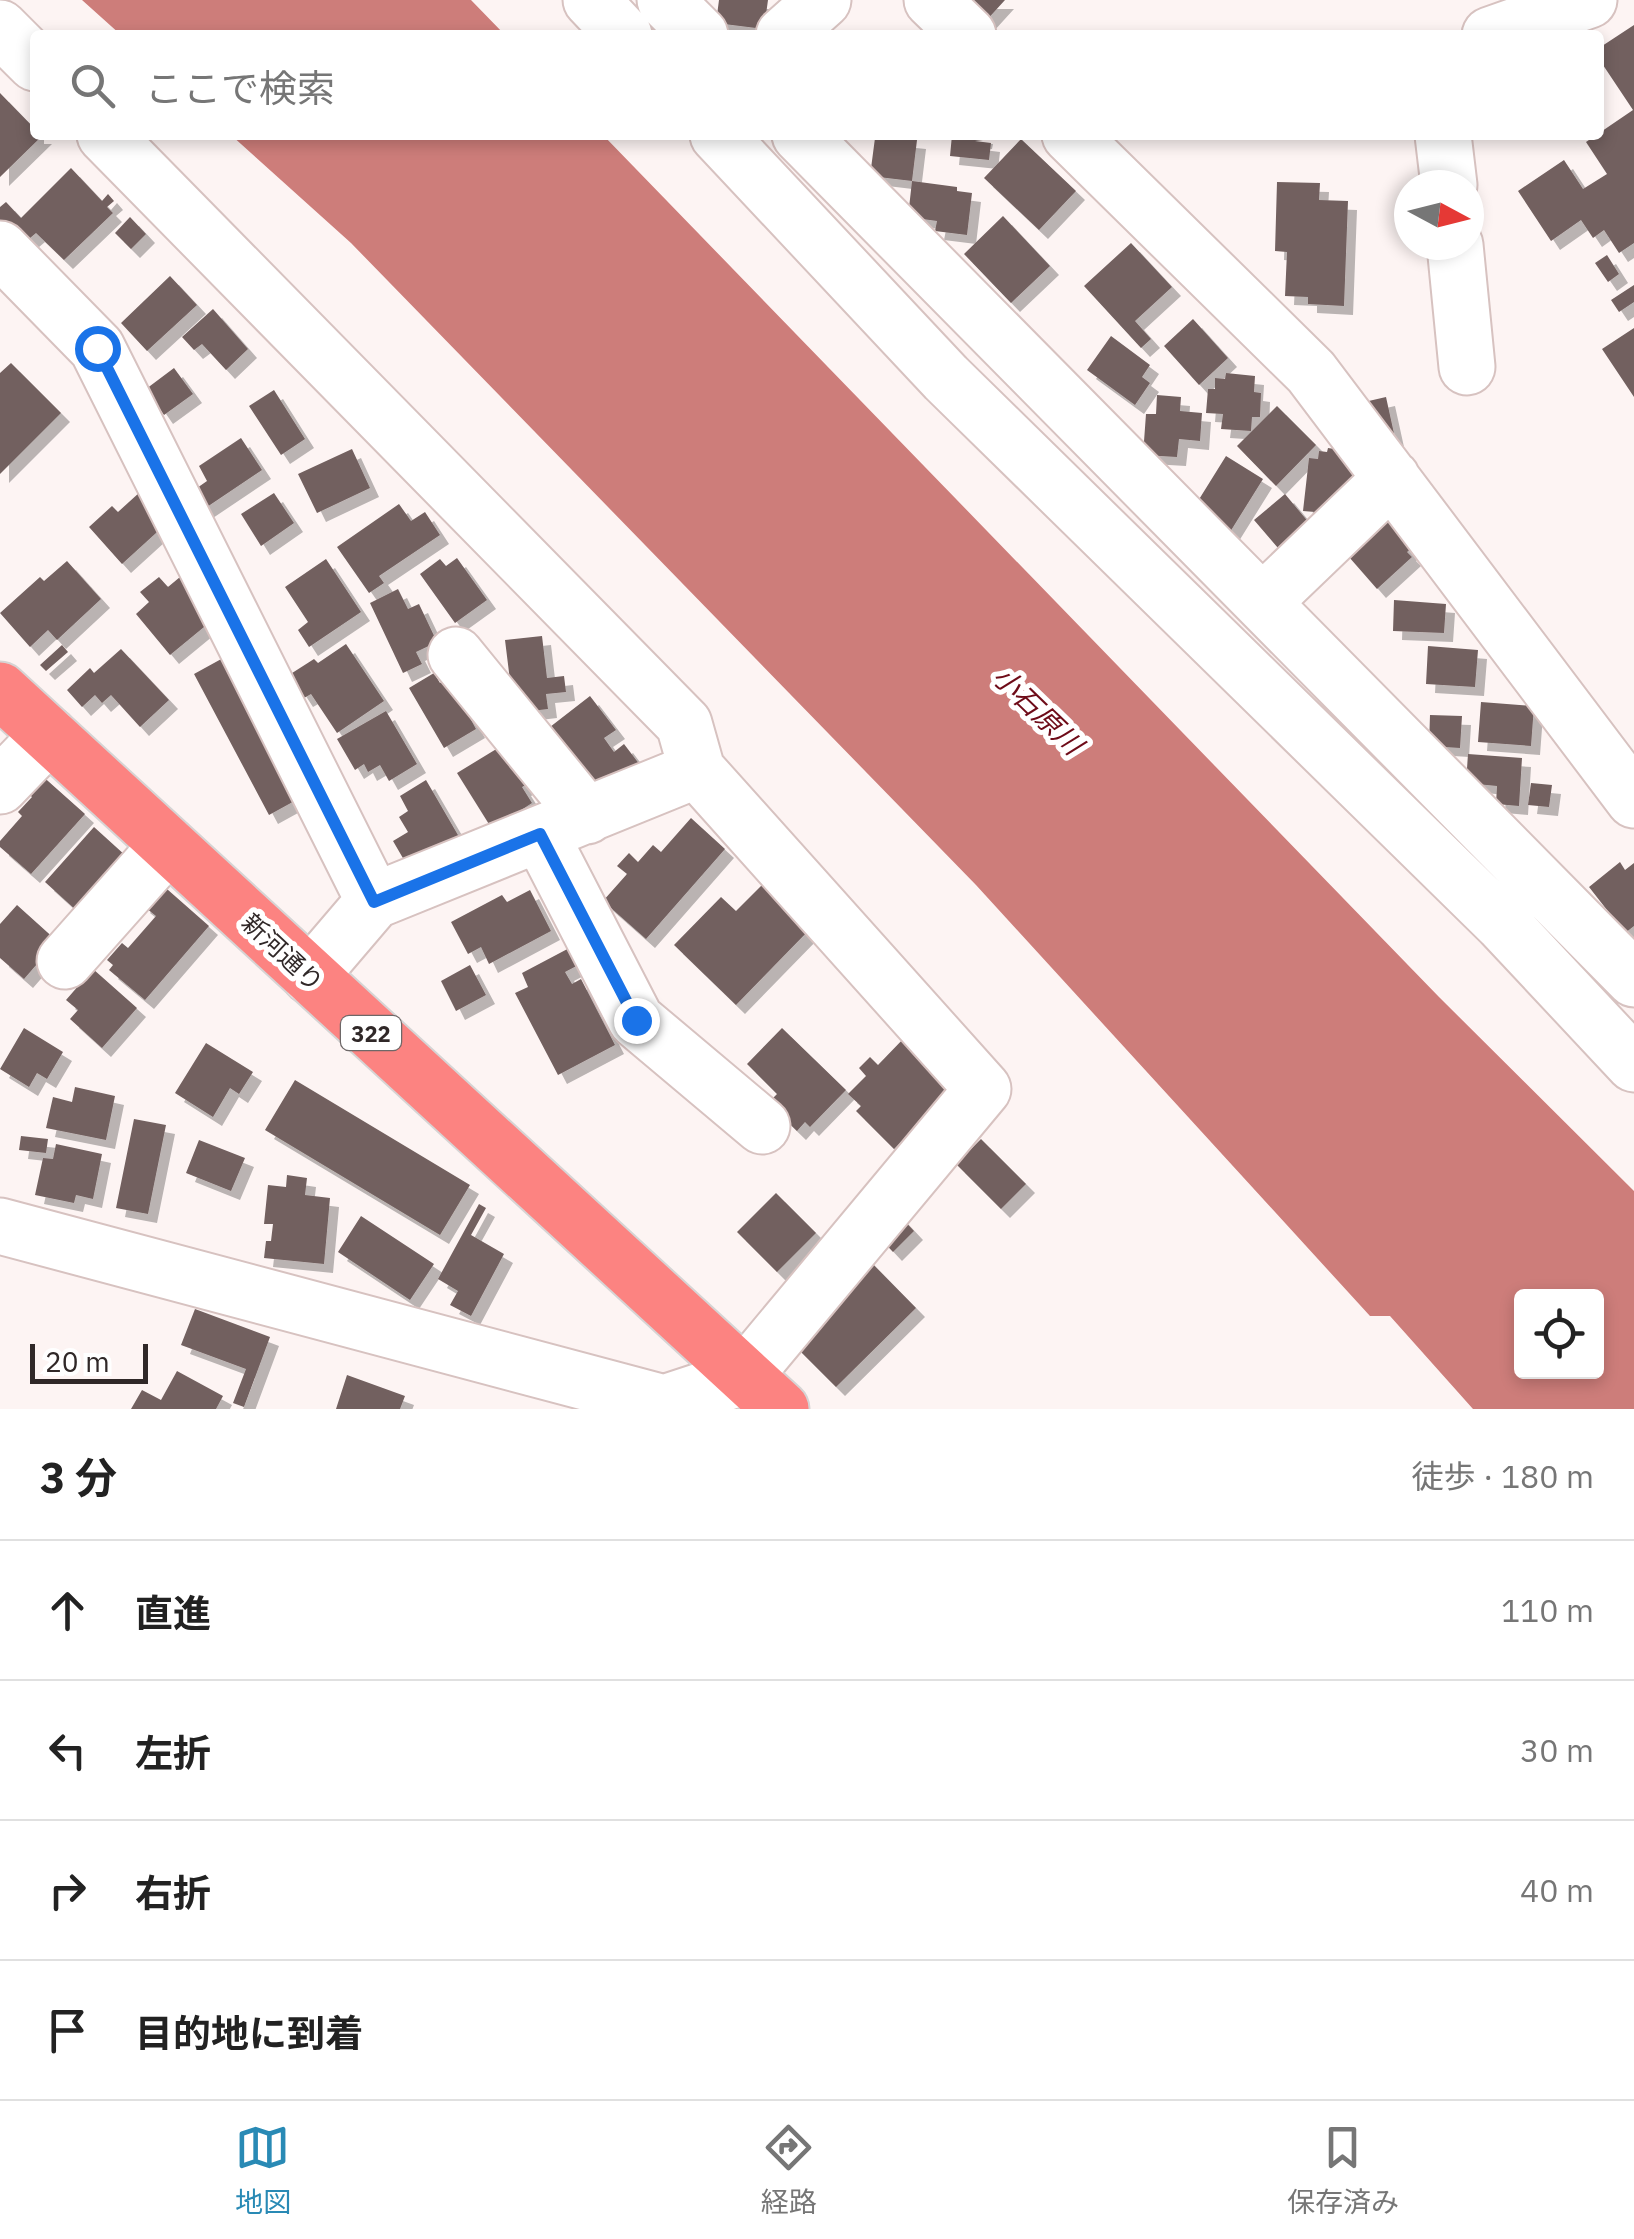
<!DOCTYPE html>
<html lang="ja">
<meta charset="utf-8">
<style>
:root{--surface:#fff;--page:#f6f6f6;--text:#222;--muted:#767676;--line:#e0e0e0;--accent:#298ab5}
body{margin:0;font-family:"IBM Plex Sans","Noto Sans JP",sans-serif;background:var(--page);color:var(--text)}
.controls{position:absolute;right:30px;bottom:30px;display:grid;overflow:hidden;border-radius:10px;box-shadow:0 5px 15px #0003}
.controls button{width:90px;height:90px;display:grid;place-items:center;padding:0;border:0;border-bottom:2px solid var(--line);background:var(--surface);color:var(--text);font:50px sans-serif}
.compass{position:absolute;left:1394px;top:170px;width:90px;height:90px;border-radius:50%;background:var(--surface);box-shadow:0 5px 15px #0003;rotate:97deg}
.scale{position:absolute;left:30px;bottom:25px;width:118px;box-sizing:border-box;padding-left:10px;border:5px solid #302828;border-top:0;font-size:28px;line-height:35px;white-space:nowrap;color:#302828;-webkit-text-stroke:8px #fff;paint-order:stroke}
.stop{position:absolute;width:30px;height:30px;margin:-22px;border:8px solid #1a73e8;border-radius:50%;background:#fff}
.stop.end{background:#1a73e8;border-color:#fff;box-shadow:0 2px 10px #0008}
.list{margin:0;padding:0;list-style:none}
h2{display:flex;justify-content:space-between;align-items:center;height:130px;margin:0;padding:0 40px;font-size:42px}
h2 small{font-size:32px;font-weight:400;color:var(--muted)}
.list li{display:grid;grid-template-columns:65px 1fr auto;gap:30px;align-items:center;box-sizing:border-box;height:140px;padding:0 40px;border-top:2px solid var(--line)}
.list b{display:block;font-size:38px;white-space:nowrap}
.list em{font-size:32px;font-style:normal;color:var(--muted)}
.icon{flex:none;width:55px;height:55px;fill:none;stroke:currentColor;stroke-width:2;stroke-linecap:round;stroke-linejoin:round}
.map{position:relative;flex:none;width:1634px;height:1409px;overflow:hidden}
.search{position:absolute;background:var(--surface);box-shadow:0 5px 15px #0003;left:30px;right:30px;top:30px;height:110px;display:flex;align-items:center;gap:25px;box-sizing:border-box;padding:0 35px;border-radius:10px;color:var(--muted);font-size:38px}
.sheet{height:690px;background:var(--surface)}
nav{display:flex;justify-content:space-around;align-items:center;box-sizing:border-box;height:140px;border-top:2px solid var(--line);background:var(--surface);font-size:28px;color:var(--muted)}
nav a{display:grid;justify-items:center;gap:5px}
nav .on{color:var(--accent)}
.map>svg:first-child{display:block}
</style>
<div class="map">
<svg width="1634" height="1409" viewBox="0 0 1634 1409">
<defs>
<filter id="shadow"><feDropShadow dx="9" dy="9" stdDeviation="0" flood-color="#0004"/></filter>
</defs>
<rect width="100%" height="100%" fill="#fdf4f3"/>
<path fill="#cd7d7a" fill-rule="evenodd" d="M 82,0 L 471,0 L 505,35 L 121,35 Z
M 231,135 L 603,135 L 1439,997 L 1634,1191 L 1634,1409 L 1473,1409 L 1390,1316 L 1370,1316 L 976,885 L 351,243 ZM 1522,1296 L 1596,1296 L 1596,1372 L 1522,1372 Z"/>
<path fill="#72605f" filter="url(#shadow)" d="M 719,0 L 768,0 L 764,29 L 716,23 Z
M 945,0 L 1005,0 L 974,34 Z
M 1634,25 L 1634,243 L 1619,253 L 1604,230 L 1593,238 L 1581,220 L 1551,241 L 1518,191 L 1564,160 L 1583,189 L 1607,174 L 1586,142 L 1633,110 L 1599,59 L 1599,48 Z
M 0,93 L 35,129 L 35,135 L 43,135 L 0,177 Z
M 867,135 L 917,140 L 912,181 L 957,187 L 957,191 L 972,193 L 967,235 L 935,231 L 937,221 L 908,217 L 912,181 L 870,176 L 875,138 Z
M 952,135 L 984,135 L 983,140 L 975,141 L 991,143 L 989,160 L 950,156 Z
M 1021,139 L 1076,191 L 1039,230 L 984,178 Z
M 71,168 L 102,201 L 108,194 L 114,201 L 107,207 L 113,213 L 64,260 L 36,233 L 17,249 L 0,241 L 0,207 L 6,202 L 21,218 Z
M 1277,182 L 1320,183 L 1319,200 L 1348,201 L 1344,306 L 1308,304 L 1308,297 L 1285,296 L 1287,252 L 1275,251 Z
M 1003,216 L 1050,266 L 1011,303 L 964,254 Z
M 130,217 L 146,234 L 131,249 L 115,233 Z
M 1131,243 L 1172,287 L 1135,321 L 1151,339 L 1141,348 L 1084,286 Z
M 1607,255 L 1619,274 L 1608,282 L 1595,263 Z
M 170,276 L 197,305 L 147,351 L 121,323 Z
M 1634,285 L 1634,302 L 1619,312 L 1611,300 Z
M 213,309 L 248,349 L 226,370 L 202,344 L 194,350 L 182,337 Z
M 1193,319 L 1228,358 L 1199,385 L 1164,346 Z
M 1634,328 L 1634,397 L 1602,349 Z
M 1111,336 L 1150,365 L 1142,377 L 1150,383 L 1135,405 L 1087,370 Z
M 11,363 L 61,413 L 0,474 L 0,373 Z
M 174,368 L 193,394 L 164,415 L 146,389 Z
M 1226,373 L 1255,376 L 1254,392 L 1261,393 L 1260,417 L 1252,417 L 1251,431 L 1221,429 L 1223,414 L 1206,413 L 1208,389 L 1215,389 L 1215,378 L 1225,379 Z
M 274,390 L 305,439 L 281,455 L 249,406 Z
M 1157,395 L 1181,397 L 1180,411 L 1202,413 L 1200,441 L 1179,439 L 1177,457 L 1143,455 L 1146,414 L 1156,414 Z
M 1386,397 L 1395,438 L 1360,403 Z
M 1277,406 L 1316,445 L 1276,486 L 1237,446 Z
M 241,438 L 262,470 L 198,513 L 187,495 L 207,481 L 199,466 Z
M 1328,448 L 1348,451 L 1354,458 L 1352,475 L 1359,476 L 1357,492 L 1340,490 L 1337,515 L 1315,515 L 1315,512 L 1303,511 L 1309,458 L 1318,459 L 1319,451 L 1327,452 Z
M 352,449 L 370,488 L 317,513 L 298,474 Z
M 1226,456 L 1263,479 L 1230,532 L 1193,509 Z
M 140,492 L 167,523 L 122,564 L 89,527 L 112,506 L 118,512 Z
M 274,493 L 294,523 L 261,546 L 241,514 Z
M 1285,494 L 1320,536 L 1290,562 L 1254,520 Z
M 399,504 L 411,521 L 425,512 L 440,535 L 379,576 L 384,583 L 369,593 L 337,547 Z
M 1390,520 L 1414,546 L 1407,552 L 1412,557 L 1377,589 L 1349,557 Z
M 457,558 L 487,600 L 455,623 L 420,574 L 440,559 L 446,566 Z
M 326,559 L 361,612 L 309,647 L 298,630 L 308,622 L 285,587 Z
M 67,561 L 101,599 L 57,640 L 48,630 L 30,647 L 0,613 L 40,577 L 44,581 Z
M 186,572 L 221,613 L 170,655 L 136,614 L 149,602 L 140,592 L 159,577 L 168,587 Z
M 398,589 L 408,609 L 419,604 L 437,642 L 416,652 L 422,664 L 403,673 L 370,603 Z
M 1394,600 L 1446,604 L 1444,633 L 1393,631 Z
M 542,636 L 547,678 L 564,676 L 566,692 L 546,694 L 548,709 L 514,713 L 505,640 Z
M 346,644 L 384,701 L 337,733 L 311,694 L 304,698 L 289,675 L 314,659 L 318,663 Z
M 62,645 L 68,652 L 46,671 L 40,665 Z
M 1428,646 L 1478,650 L 1475,687 L 1426,684 Z
M 121,649 L 169,700 L 140,727 L 111,695 L 102,703 L 95,695 L 82,707 L 67,690 L 90,668 L 94,673 Z
M 234,652 L 309,793 L 269,815 L 194,674 Z
M 434,673 L 440,683 L 453,675 L 476,714 L 470,718 L 476,729 L 444,748 L 409,688 Z
M 590,696 L 616,730 L 604,738 L 614,752 L 624,744 L 640,765 L 602,795 L 550,727 Z
M 1481,702 L 1534,706 L 1531,746 L 1478,742 Z
M 386,711 L 417,764 L 389,781 L 380,765 L 368,772 L 364,764 L 355,770 L 337,739 Z
M 1430,715 L 1462,716 L 1460,748 L 1429,746 Z
M 498,748 L 508,763 L 516,758 L 531,782 L 522,787 L 532,803 L 492,829 L 457,773 Z
M 1468,754 L 1522,758 L 1519,806 L 1496,804 L 1497,786 L 1466,783 Z
M 39,773 L 85,814 L 31,874 L 0,847 L 0,841 L 22,816 L 18,812 L 32,797 L 25,790 Z
M 426,780 L 462,842 L 411,872 L 393,841 L 408,832 L 399,817 L 408,811 L 400,796 Z
M 1531,783 L 1552,785 L 1549,807 L 1528,805 Z
M 691,818 L 725,849 L 646,939 L 603,901 L 627,874 L 617,866 L 629,853 L 638,862 L 653,845 L 661,852 Z
M 94,827 L 126,856 L 77,911 L 45,882 Z
M 1620,862 L 1625,870 L 1634,863 L 1634,926 L 1625,933 L 1589,887 Z
M 159,882 L 209,926 L 145,1000 L 109,970 L 113,965 L 107,960 L 122,943 L 128,948 L 156,916 L 141,904 Z
M 765,882 L 812,927 L 736,1005 L 674,945 L 721,897 L 736,911 Z
M 530,890 L 551,931 L 489,964 L 481,947 L 468,954 L 451,922 L 502,895 L 507,902 Z
M 17,905 L 57,941 L 24,979 L 0,958 L 0,924 Z
M 575,945 L 584,962 L 565,972 L 572,984 L 581,979 L 615,1045 L 558,1075 L 515,993 L 528,987 L 522,973 Z
M 470,965 L 486,995 L 456,1011 L 441,981 Z
M 93,969 L 137,1008 L 102,1048 L 70,1019 L 78,1010 L 66,1000 Z
M 24,1028 L 63,1052 L 47,1079 L 37,1073 L 29,1087 L 0,1069 Z
M 782,1028 L 846,1090 L 810,1127 L 805,1122 L 797,1131 L 768,1103 L 777,1094 L 747,1064 Z
M 906,1036 L 956,1087 L 894,1149 L 856,1111 L 861,1106 L 848,1094 L 866,1076 L 859,1068 L 870,1057 L 878,1065 Z
M 206,1043 L 253,1072 L 239,1094 L 230,1088 L 213,1117 L 175,1093 Z
M 295,1080 L 470,1185 L 440,1235 L 265,1130 Z
M 75,1087 L 115,1096 L 106,1140 L 46,1128 L 53,1097 L 72,1102 Z
M 134,1119 L 166,1125 L 148,1214 L 116,1208 Z
M 21,1136 L 48,1139 L 46,1153 L 19,1150 Z
M 981,1139 L 1026,1184 L 1001,1209 L 956,1164 Z
M 199,1140 L 245,1158 L 231,1191 L 186,1173 Z
M 56,1144 L 102,1154 L 93,1199 L 76,1195 L 74,1203 L 35,1195 L 43,1158 L 53,1159 Z
M 287,1175 L 307,1178 L 305,1195 L 330,1198 L 324,1264 L 264,1258 L 266,1241 L 271,1241 L 273,1224 L 264,1224 L 268,1185 L 286,1187 Z
M 776,1193 L 816,1233 L 777,1272 L 737,1232 Z
M 479,1204 L 486,1208 L 471,1235 L 504,1254 L 471,1316 L 450,1305 L 458,1291 L 438,1279 Z
M 899,1215 L 914,1231 L 893,1252 L 878,1236 Z
M 361,1216 L 434,1264 L 410,1300 L 338,1252 Z
M 862,1253 L 916,1308 L 836,1387 L 786,1337 Z
M 195,1309 L 270,1337 L 244,1407 L 233,1403 L 246,1369 L 181,1345 Z
M 177,1371 L 223,1396 L 216,1409 L 131,1409 L 142,1390 L 161,1400 Z
M 347,1375 L 405,1396 L 400,1409 L 336,1409 Z"/>
<g fill="none" stroke-linecap="round" stroke-linejoin="round">
<g stroke="#d7c2c0" stroke-width="59">
<path id="minor" d="M 591,0 L 624,35
M 665,0 L 700,35
M 932,0 L 968,35
M 0,28 L 35,63
M 784,35 L 823,0
M 1490,35 L 1589,0
M 718,135 L 946,378 L 1502,923 L 1634,1064
M 800,135 L 1634,979
M 1070,135 L 1311,372 L 1634,800
M 1443,135 L 1449,185
M 1455,245 L 1467,367
M 0,249 L 97,348 L 374,901
M 1263,602 L 1392,478
M 456,655 L 587,816
M 0,786 L 49,735
M 540,834 L 636,1020 L 762,1126
M 65,961 L 168,845
M 310,976 L 374,901 L 697,770
M 0,1226 L 664,1403 L 743,1377 L 983,1089 L 697,770 L 684,724 L 105,135"/>
</g>
<g stroke="#d6d4d4" stroke-width="59">
<path id="highway" d="M 0,690 L 781,1409"/>
</g>
<use href="#minor" stroke="#fff" stroke-width="55"/>
<use href="#highway" stroke="#fc8381" stroke-width="55"/>
</g>
<g fill="none" stroke-linecap="round" stroke-linejoin="round">
<path stroke="#1a73e8" stroke-width="12" d="M 97,348 L 374,902 L 540,834 L 636,1020"/>
</g>
<g text-anchor="middle" dominant-baseline="central" stroke-width="10" stroke-linejoin="round" paint-order="stroke">
<rect fill="#fff" stroke="#6e6868" stroke-width="2.5" x="341" y="1016" width="60" height="34" rx="8"/>
<g font-size="22" font-weight="bold" fill="#302828">
<text x="371" y="1033">322</text>
</g>
<g font-size="25" fill="#302828" stroke="#fff">
<text transform="translate(283 952) rotate(43)">新河通り</text>
</g>
<g font-size="28" font-style="italic" fill="#6e0b18" stroke="#fff">
<text transform="translate(1038 710) rotate(44)">小石原川</text>
</g>
</g>
</svg>
<div class="controls">
<button><svg class="icon" aria-label="locate" viewBox="0 0 24 24"><circle cx="12" cy="12" r="6"/><path d="M12 2v4M12 18v4M2 12h4M18 12h4"/></svg></button>
</div>
<svg class="compass" viewBox="-18 -18 36 36"><path d="M0-13l5 13h-10z" fill="#e53935"/><path d="M0 13l5-13h-10z" fill="#767676"/></svg>
<div class="scale">20 m</div>
<div class="stop" style="left:97px;top:348px"></div>
<div class="stop end" style="left:636px;top:1020px"></div>
<div class="search"><svg class="icon" aria-label="search" viewBox="0 0 24 24"><circle cx="10" cy="10" r="6"/><path d="M15 15l6 6"/></svg>ここで検索</div>
</div>
<section class="sheet">
<h2>3 分<small>徒歩 · 180 m</small></h2>
<ul class="list">
<li><svg class="icon" aria-label="ahead" viewBox="0 0 24 24"><path d="M12 20V5M6 11l6-6 6 6"/></svg><div><b>直進</b></div><em>110 m</em></li>
<li><svg class="icon" aria-label="left" viewBox="0 0 24 24"><path d="M17 20v-9H6M10 6l-5 5 5 5"/></svg><div><b>左折</b></div><em>30 m</em></li>
<li><svg class="icon" aria-label="right" viewBox="0 0 24 24"><path d="M7 20v-9h11M14 6l5 5-5 5"/></svg><div><b>右折</b></div><em>40 m</em></li>
<li><svg class="icon" aria-label="arrive" viewBox="0 0 24 24"><path d="M6 21V4h12l-3 4 3 4H6"/></svg><div><b>目的地に到着</b></div></li>
</ul>
</section>
<nav>
<a class="on"><svg class="icon" aria-label="map" viewBox="0 0 24 24"><path d="M3 6l6-2 6 2 6-2v14l-6 2-6-2-6 2zM9 4v14M15 6v14"/></svg>地図</a>
<a><svg class="icon" aria-label="directions" viewBox="0 0 24 24"><path d="M12 3l9 9-9 9-9-9zM9 14v-3h6M13 9l2 2-2 2"/></svg>経路</a>
<a><svg class="icon" aria-label="saved" viewBox="0 0 24 24"><path d="M7 4h10v16l-5-4-5 4z"/></svg>保存済み</a>
</nav>
